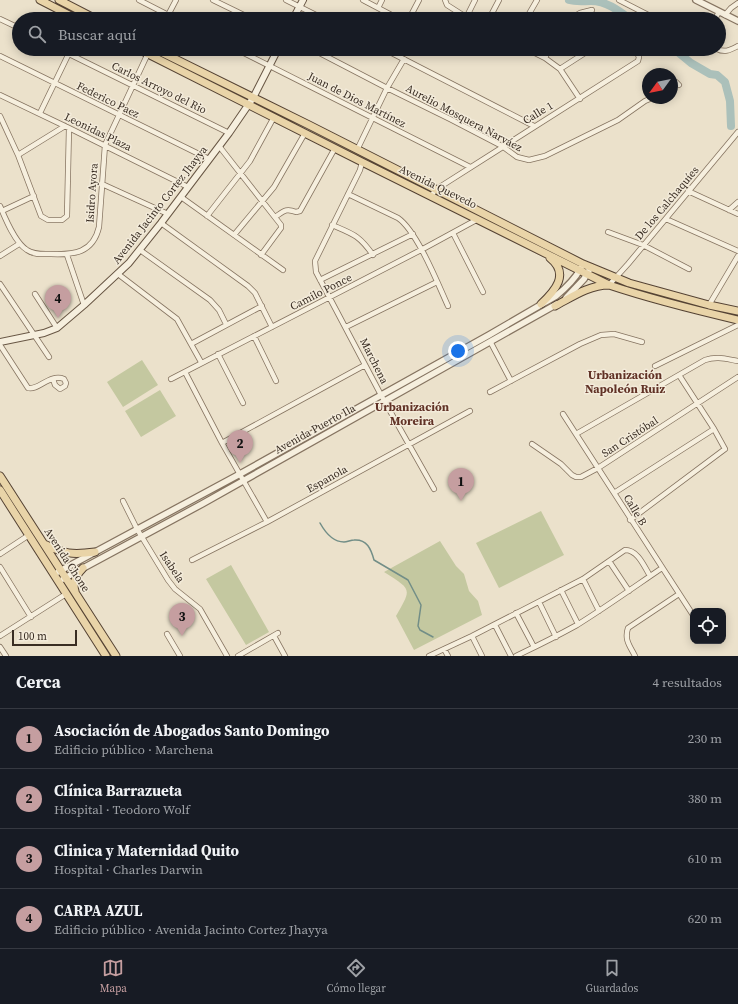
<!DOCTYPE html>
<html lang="es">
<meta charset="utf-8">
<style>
:root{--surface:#171b24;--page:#242831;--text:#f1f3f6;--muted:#9ea1a6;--line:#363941;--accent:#c59ea0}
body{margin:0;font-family:"Source Serif 4",serif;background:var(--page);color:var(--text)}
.controls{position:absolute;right:12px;bottom:12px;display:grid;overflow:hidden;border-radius:8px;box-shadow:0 2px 10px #0003}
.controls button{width:36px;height:36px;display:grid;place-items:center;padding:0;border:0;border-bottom:1px solid var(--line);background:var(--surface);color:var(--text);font:20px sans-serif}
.compass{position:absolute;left:642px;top:68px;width:36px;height:36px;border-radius:50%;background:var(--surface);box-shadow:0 2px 10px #0003;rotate:237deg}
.scale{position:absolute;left:12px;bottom:10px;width:65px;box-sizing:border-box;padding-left:4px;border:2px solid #392d23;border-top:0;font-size:11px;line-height:14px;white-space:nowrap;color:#392d23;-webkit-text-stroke:3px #f3ebda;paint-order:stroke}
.you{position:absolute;left:458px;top:351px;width:14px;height:14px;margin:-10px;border:3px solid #fff;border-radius:50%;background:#1a73e8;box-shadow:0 0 0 6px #1a73e833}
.badge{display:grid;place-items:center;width:26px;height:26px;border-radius:50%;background:var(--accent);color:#111;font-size:13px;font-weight:700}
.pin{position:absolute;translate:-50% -33px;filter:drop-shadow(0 1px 2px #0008)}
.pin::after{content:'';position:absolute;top:21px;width:14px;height:12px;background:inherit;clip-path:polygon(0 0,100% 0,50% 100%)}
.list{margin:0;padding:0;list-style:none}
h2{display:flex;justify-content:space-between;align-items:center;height:52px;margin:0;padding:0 16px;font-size:17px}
h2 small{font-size:13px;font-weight:400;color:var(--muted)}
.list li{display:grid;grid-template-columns:26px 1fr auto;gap:12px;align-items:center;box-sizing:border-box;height:60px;padding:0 16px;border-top:1px solid var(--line)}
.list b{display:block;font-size:15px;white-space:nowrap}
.list p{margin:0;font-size:13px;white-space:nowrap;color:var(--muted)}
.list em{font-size:13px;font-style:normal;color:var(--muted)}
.icon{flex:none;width:22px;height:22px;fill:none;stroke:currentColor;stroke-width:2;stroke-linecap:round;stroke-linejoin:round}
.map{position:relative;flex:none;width:738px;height:656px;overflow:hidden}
.search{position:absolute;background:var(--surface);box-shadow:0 2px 10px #0003;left:12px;right:12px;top:12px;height:44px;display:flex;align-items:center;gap:10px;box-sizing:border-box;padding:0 14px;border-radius:22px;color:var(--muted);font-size:15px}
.sheet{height:292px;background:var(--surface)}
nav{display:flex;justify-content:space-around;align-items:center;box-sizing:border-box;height:56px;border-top:1px solid var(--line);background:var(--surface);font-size:11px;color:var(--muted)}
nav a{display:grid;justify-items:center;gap:2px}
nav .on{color:var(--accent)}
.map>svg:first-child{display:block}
</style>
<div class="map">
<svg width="738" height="656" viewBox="0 0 738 656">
<rect width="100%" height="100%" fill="#ebe1cb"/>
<path fill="#c4c8a0" d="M 618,282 L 703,307 L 738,314 L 738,316 L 702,308 L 618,284 Z
M 142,360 L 158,385 L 123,407 L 107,382 Z
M 160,390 L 176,416 L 141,437 L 125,411 Z
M 541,511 L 564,555 L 499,588 L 476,543 Z
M 440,541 L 456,566 L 464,574 L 469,591 L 478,601 L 482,615 L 414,650 L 396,616 C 412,588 412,590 384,572 Z
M 231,565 L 269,632 L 246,645 L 206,579 Z"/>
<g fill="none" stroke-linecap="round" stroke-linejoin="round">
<path stroke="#728e87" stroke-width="1.5" d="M 320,523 C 325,532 333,542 344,542 C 347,542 351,540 354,540 C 367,539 371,549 374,560 L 408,580 L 421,605 L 418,626 L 420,630 L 433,637"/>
<path stroke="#abc0ba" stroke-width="8" d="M 569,0 C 576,2 583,1 591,1 C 606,1 618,10 630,19
M 674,49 L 691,63 L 710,74 L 717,75 L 725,82 L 730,101 L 731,126"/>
<g stroke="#867461" stroke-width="6">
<path id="minor" d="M 139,0 L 176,19
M 213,0 L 252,19
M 286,0 L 324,19
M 363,0 L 399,19
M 445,0 L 447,5 L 469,19
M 619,0 L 656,19
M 378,8 L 382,0
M 725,15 L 731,8 L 738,3
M 466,18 L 475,0
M 0,19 L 19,28
M 166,19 L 176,0
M 409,19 L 419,0
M 489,19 L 499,0
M 526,19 L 537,0
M 570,19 L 580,13 L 592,10
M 715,19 L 719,12
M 59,49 L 229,133
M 236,49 L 470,167
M 312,49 L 387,88 L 450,119 L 502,146 L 517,157 L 529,160 L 545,156 L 618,120 L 645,101 L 652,98
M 384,49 L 534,126
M 527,49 L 545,58 L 560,69 L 580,99
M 717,49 C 725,53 730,50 738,46
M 0,56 L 209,159
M 545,58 L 549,49
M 560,69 L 591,49
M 672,82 L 676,82 L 679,85
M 0,95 L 69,128 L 188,187
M 40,113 L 71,49
M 0,116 L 18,155 L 41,216 L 48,220 L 62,220 L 67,216 L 69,128
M 219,146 L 281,225 L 281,228 L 261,255
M 357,150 L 387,88 L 404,59
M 18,155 L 65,126
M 362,162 L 360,170 L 315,261 L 316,272 L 381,395 L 434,489
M 102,184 L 168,214
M 688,191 L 738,214
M 348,194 L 398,218 C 417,231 438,284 448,306
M 181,197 L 283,270
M 431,197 L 435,190 L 638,61 L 639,57 L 635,49
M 0,206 C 5,218 15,243 27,250 C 34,255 43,254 51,254 C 74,255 93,253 99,227 L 105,145 L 150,49
M 729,210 L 738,202
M 2,211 L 34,196
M 207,216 L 250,161 L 274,117
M 275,217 C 284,211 286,208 296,212 L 300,211 L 335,148
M 666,219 L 738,251
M 161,223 L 248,286 L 255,293 L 272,327
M 332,225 C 353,234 359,235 373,255
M 608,232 L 643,245 L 689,269
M 453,233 L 483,292
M 234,235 L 274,187 L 305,133
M 140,250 L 210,300 L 219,310 L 226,324
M 67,255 L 84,305
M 0,256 L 19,244
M 118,274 L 177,319 L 201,362
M 320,280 L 413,234
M 0,284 L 49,357
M 609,285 L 628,264 L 738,132
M 35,294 L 57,328
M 709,305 L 738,256
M 346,327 L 437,282
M 254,336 L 276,381
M 491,343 L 511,381
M 191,344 L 262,306
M 0,345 L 28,388 C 38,391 50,373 64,379 L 66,383 L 65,386 L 60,389 L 55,385 L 53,379
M 218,354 L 243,403
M 655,366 L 738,325
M 185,372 L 222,443 L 267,522
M 171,379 L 421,250 L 478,219
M 490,392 L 580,344 L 601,335 L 614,334 L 642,342
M 563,414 C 606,481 649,548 693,615
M 576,434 L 705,360 C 717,356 726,359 738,361
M 222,443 L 365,365
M 532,444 L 561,464 L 572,475 L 576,477 L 581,477 L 598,468 L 738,377
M 614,493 L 714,429
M 123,501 L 137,529 L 168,580 L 175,589 L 200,609 L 227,656
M 630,520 L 725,449 L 714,429 L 679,375
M 0,554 L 29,535
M 192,560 L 267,522 L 470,411
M 609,561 L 629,591
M 0,567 L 31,617
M 583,579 L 599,611
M 561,590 L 578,624
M 539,602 L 556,637
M 516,613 L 534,647
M 495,625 L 511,656
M 167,634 L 180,656
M 0,636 L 66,594
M 274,636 L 285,656
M 472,636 L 482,656
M 0,647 L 6,656
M 444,649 L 448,656
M 238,656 L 278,633
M 429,656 L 472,636 L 583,579 L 625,550 C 638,550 644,566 650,576
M 516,656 C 537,646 557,636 577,625 C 606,607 634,587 662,568
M 635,656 C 630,646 624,640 628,628 L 679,594"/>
</g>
<g stroke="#867461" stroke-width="8">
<path id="tertiary" d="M 696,0 L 738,21
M 566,298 L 584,279 L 591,267
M 58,572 L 240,474 L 489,335 L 556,296 C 566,288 575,279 581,268
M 63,579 L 202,504 L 557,304"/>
</g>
<g stroke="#685644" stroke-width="8">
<path id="secondary" d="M 293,19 L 303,0
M 0,342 L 44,333 L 57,328 L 84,305 L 129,263 L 161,223 L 229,133 L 253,98 L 278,49"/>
</g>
<g stroke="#554334" stroke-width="9">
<path id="primary" d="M 40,0 L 77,19
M 59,0 L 96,19
M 138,49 L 362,162 L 609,285 C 651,299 695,310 738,320
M 155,49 L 309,125 L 583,264 L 629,283 L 709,305 L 738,311
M 541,304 C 555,291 570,274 550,258
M 555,306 C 572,297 589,285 609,285
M 0,476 L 116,656
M 0,490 L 106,656
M 44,544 C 65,554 72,555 95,552
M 75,591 C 72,582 76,575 83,568"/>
</g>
<use href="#minor" stroke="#f6efde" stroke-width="4.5"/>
<use href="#tertiary" stroke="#f6efde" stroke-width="5.5"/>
<use href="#secondary" stroke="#f6efde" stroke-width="6"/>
<use href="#primary" stroke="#e9d4a8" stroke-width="7"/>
</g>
<g text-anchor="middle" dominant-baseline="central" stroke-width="3" stroke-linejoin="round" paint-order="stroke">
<g font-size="11" fill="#392d23" stroke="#f3ebda">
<text transform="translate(159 88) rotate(26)">Carlos Arroyo del Rio</text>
<text transform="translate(108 100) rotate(26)">Federico Paez</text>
<text transform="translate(357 100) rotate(27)">Juan de Dios Martínez</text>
<text transform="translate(538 113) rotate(-31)">Calle 1</text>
<text transform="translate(464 118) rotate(28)">Aurelio Mosquera Narváez</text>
<text transform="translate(98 132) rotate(26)">Leonidas Plaza</text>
<text transform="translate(438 187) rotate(26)">Avenida Quevedo</text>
<text transform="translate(92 193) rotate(-86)">Isidro Ayora</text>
<text transform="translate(667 203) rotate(-50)">De los Calchaquíes</text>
<text transform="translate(160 205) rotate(-52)">Avenida Jacinto Cortez Jhayya</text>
<text transform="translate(321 292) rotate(-27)">Camilo Ponce</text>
<text transform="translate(374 361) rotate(63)">Marchena</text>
<text transform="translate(315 429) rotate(-29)">Avenida Puerto Ila</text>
<text transform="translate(630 437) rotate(-33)">San Cristóbal</text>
<text transform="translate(327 479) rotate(-29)">Espanola</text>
<text transform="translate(635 510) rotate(59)">Calle B</text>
<text transform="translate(67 560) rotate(57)">Avenida Chone</text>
<text transform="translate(172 567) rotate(56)">Isabela</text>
</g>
<g font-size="12" font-weight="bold" fill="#613226" stroke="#f3ebda">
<text x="625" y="375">Urbanización<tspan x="625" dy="14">Napoleón Ruiz</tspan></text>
<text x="412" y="407">Urbanización<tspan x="412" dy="14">Moreira</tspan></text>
</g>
</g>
</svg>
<div class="controls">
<button><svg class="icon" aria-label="locate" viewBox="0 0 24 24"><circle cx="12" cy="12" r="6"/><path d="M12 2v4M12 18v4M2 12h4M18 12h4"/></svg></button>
</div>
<svg class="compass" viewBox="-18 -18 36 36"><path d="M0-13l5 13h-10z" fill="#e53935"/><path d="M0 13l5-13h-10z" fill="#9ea1a6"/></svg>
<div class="scale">100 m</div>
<div class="you"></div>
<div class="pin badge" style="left:461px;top:501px">1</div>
<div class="pin badge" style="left:240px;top:463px">2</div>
<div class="pin badge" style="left:182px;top:636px">3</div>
<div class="pin badge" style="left:58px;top:318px">4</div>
<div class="search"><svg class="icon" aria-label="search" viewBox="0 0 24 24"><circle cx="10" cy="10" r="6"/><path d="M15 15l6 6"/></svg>Buscar aquí</div>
</div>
<section class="sheet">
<h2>Cerca<small>4 resultados</small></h2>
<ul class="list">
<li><span class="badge">1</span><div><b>Asociación de Abogados Santo Domingo</b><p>Edificio público · Marchena</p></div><em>230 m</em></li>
<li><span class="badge">2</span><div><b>Clínica Barrazueta</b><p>Hospital · Teodoro Wolf</p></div><em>380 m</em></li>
<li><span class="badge">3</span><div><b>Clinica y Maternidad Quito</b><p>Hospital · Charles Darwin</p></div><em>610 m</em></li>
<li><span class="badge">4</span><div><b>CARPA AZUL</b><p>Edificio público · Avenida Jacinto Cortez Jhayya</p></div><em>620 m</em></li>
</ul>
</section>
<nav>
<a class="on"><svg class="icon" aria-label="map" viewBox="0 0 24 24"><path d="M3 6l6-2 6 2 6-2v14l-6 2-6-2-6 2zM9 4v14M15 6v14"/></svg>Mapa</a>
<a><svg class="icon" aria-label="directions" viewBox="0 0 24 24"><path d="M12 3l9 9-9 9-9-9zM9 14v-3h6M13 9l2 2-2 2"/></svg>Cómo llegar</a>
<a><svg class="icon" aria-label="saved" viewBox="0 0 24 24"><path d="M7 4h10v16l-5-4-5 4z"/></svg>Guardados</a>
</nav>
